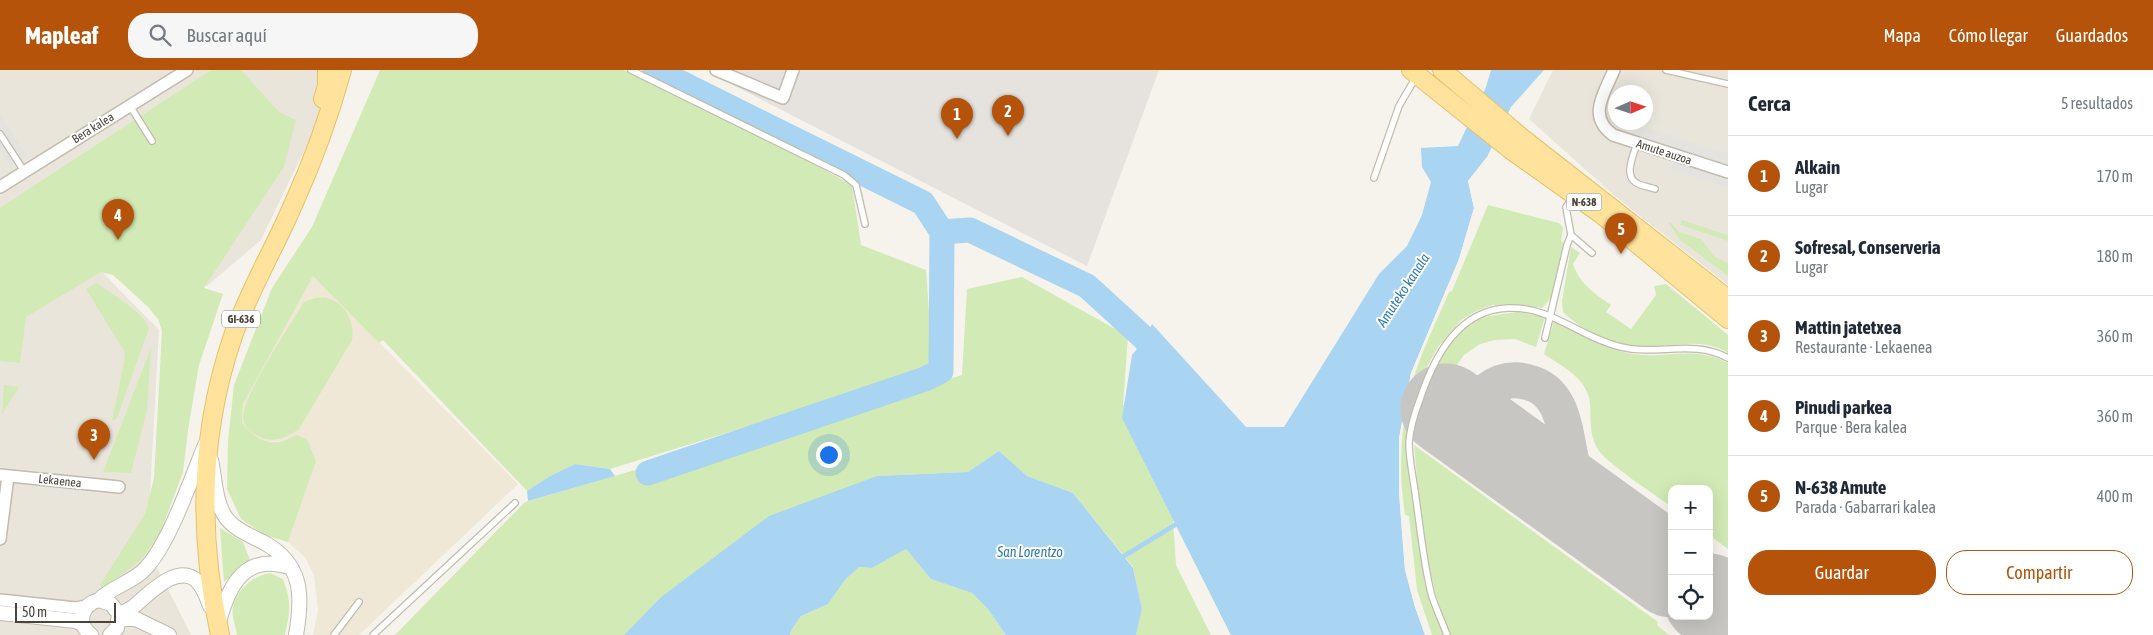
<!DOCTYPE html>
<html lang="es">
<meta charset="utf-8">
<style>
:root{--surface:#fff;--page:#f6f6f7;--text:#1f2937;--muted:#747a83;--line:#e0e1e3;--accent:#b45309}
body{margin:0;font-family:"Asap Condensed",sans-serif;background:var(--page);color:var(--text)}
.controls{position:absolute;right:15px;bottom:15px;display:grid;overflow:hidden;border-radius:10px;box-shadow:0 5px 20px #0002}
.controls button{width:45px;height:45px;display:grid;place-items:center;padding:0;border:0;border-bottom:1px solid var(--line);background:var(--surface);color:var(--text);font:25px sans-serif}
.compass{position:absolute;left:1608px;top:15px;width:45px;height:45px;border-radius:50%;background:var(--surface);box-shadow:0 5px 20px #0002;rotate:87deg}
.scale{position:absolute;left:15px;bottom:12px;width:101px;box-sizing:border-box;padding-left:5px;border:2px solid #4b4439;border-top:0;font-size:14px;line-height:18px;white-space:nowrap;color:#4b4439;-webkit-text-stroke:4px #fff;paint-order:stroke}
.you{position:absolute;left:828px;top:384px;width:18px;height:18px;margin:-12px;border:4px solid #fff;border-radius:50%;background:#1a73e8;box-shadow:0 0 0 8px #1a73e833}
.badge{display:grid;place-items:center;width:32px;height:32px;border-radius:50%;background:var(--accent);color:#fff;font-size:16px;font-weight:700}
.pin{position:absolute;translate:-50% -41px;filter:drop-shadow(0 1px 2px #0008)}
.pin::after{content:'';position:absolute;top:26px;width:18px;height:15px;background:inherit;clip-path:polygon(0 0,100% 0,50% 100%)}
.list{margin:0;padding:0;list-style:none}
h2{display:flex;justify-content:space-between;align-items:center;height:65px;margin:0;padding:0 20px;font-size:21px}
h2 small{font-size:16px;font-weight:400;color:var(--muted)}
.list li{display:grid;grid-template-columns:32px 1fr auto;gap:15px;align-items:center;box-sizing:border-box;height:80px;padding:0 20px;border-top:1px solid var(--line)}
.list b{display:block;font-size:19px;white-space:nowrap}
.list p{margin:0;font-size:16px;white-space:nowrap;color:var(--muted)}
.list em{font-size:16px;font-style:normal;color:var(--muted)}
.actions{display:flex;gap:10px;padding:15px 20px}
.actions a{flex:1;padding:11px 0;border:1px solid var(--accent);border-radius:20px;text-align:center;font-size:18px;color:var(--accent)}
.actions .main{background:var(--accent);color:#fff}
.icon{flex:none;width:28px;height:28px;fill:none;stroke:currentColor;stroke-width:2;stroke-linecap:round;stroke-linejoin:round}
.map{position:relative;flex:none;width:1728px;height:565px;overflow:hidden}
header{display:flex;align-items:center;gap:30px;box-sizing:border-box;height:70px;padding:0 25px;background:var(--accent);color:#fff}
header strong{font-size:24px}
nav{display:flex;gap:28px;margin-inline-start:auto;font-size:18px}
.search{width:350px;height:45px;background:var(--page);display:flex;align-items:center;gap:12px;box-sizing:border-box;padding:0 18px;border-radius:20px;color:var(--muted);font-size:19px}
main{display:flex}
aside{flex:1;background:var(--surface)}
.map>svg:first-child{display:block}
</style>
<header>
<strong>Mapleaf</strong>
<div class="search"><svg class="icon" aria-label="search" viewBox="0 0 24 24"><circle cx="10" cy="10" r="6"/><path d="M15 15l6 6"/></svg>Buscar aquí</div>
<nav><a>Mapa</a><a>Cómo llegar</a><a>Guardados</a></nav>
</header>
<main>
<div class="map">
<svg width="1728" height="565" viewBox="0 0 1728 565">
<rect width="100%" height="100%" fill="#f6f3ec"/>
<path fill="#eae5da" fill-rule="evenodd" d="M 0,0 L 343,0 L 261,170 L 207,216 L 103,203 L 159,260 L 147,478 L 191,565 L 0,565 Z
M 1553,0 L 1728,0 L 1728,215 L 1616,127 L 1529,49 ZM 1616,22 L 1646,22 L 1646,52 L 1616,52 Z"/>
<path fill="#e6e2dd" d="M 722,0 L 1159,0 L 1087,196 L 719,8 Z"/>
<path fill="#efe8d6" d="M 313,205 L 518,414 L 359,565 L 313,565 L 318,540 L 314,505 L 305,487 L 288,472 L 316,390 L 296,365 L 287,371 L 264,372 L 251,364 L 242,352 L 243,334 Z"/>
<path fill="#d2eab5" d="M 211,0 L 241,0 L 279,42 L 296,50 L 284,97 L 204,218 L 223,224 L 199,295 L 188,360 L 183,402 L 159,466 L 141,490 L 103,519 L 100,515 L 145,444 L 154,408 L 162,261 L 158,249 L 148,237 L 113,205 L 101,202 L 26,247 L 20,293 L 0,291 L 0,138 Z
M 380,0 L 623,0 L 676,18 L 852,115 L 861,175 L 926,200 L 933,299 L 610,399 L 575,394 L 550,406 L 527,421 L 383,270 L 379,273 L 313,206 L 243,334 L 242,352 C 256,372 274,379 296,365 L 307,369 L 316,391 L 288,472 L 265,465 L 241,449 L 227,419 L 228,371 L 234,315 L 272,218 L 312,157 Z
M 1488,135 L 1559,153 L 1563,157 L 1561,171 L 1564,173 C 1560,195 1560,223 1542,238 L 1516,234 L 1492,235 L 1476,241 L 1461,250 L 1438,277 L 1423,304 L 1410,342 L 1406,369 L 1409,408 L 1425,515 L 1444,565 L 1432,565 L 1417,520 L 1409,446 L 1405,445 C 1398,400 1400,355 1413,311 C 1421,281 1437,251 1449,222 L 1452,221 Z
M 1682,150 L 1728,165 L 1728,171 L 1680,155 Z
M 1668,152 L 1671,153 L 1679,162 L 1701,169 L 1715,187 L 1728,193 L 1728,206 L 1680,170 Z
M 1571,177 L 1580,183 L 1573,194 C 1579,213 1595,224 1611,235 L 1606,242 L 1631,259 L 1656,225 L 1654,216 L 1666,214 L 1728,265 L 1728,283 C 1701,266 1669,278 1640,277 C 1615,276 1581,260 1563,242 L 1562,231 Z
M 1022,207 L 1128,266 L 1123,335 L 1175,349 L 1231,565 L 1173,450 L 1176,495 L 1211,565 L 1136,565 L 1142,539 L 1133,497 L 1073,423 L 1027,406 L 999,381 L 968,402 L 877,406 L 660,528 L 624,565 L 395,565 L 525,432 L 962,305 L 967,219 Z
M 97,213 C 110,223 145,243 149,258 L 117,348 L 112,351 L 125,287 L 124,281 L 86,219 Z
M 315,228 C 319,228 324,227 327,228 C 346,233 355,253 352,270 L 299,359 C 286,368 274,373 260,367 C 251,363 244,357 243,348 C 242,326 291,254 304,232 Z
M 1518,242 L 1545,247 L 1536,277 L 1515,269 L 1495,270 L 1480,274 L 1464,285 L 1418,350 C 1427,314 1439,267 1476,250 C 1490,245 1504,244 1518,242 Z
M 1554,252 C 1579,264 1605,280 1633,284 C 1668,289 1694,275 1728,293 L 1728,479 L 1709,465 L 1709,419 L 1672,419 L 1672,437 C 1656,425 1605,393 1597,378 C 1589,363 1591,348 1590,333 C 1587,308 1563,297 1544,284 Z
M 151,278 L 147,340 L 131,403 L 103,402 Z
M 4,315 L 19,317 L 2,344 Z
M 1414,375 L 1658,552 L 1657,555 L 1669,565 L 1451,565 C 1424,507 1420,439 1414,375 Z
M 220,458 L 243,472 L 250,490 L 224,512 Z
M 906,479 L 931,509 L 972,523 L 988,539 L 1006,565 L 790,565 L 792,559 L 801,546 L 828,534 L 845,510 L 859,497 L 872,498 Z
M 270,503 L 283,509 C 292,534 290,540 285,565 L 237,565 C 236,557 231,545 233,537 C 237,519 253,506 270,503 Z"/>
<path fill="#e5e3e0" d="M 0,43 L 27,86 L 10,97 L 0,81 Z
M 1640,56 L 1728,84 L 1728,95 L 1637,66 Z
M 1673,91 L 1728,109 L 1728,118 L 1671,100 Z"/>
<path fill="#a9d4f2" d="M 1491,0 L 1544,0 L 1511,37 L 1487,87 L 1468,111 L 1474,138 L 1459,189 L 1411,303 L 1399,368 L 1399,423 L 1405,500 L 1415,537 L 1425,565 L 1231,565 L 1122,348 L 1132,285 L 1145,269 L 1152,254 L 1246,357 L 1284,357 L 1379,204 L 1407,176 L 1422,145 L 1431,112 L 1422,97 L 1421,78 L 1458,76 L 1486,17 Z
M 999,381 L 1027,406 L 1073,423 L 1133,498 L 1142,539 L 1136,565 L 1006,565 L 988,539 L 972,523 L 931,509 L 906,479 L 872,498 L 859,497 L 845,510 L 828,534 L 801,546 L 792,559 L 790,565 L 624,565 L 660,528 L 769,446 L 877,406 L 968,402 Z
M 575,394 L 610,399 L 615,406 L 528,431 L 527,421 L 550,406 Z"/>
<path fill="#f6f3ec" d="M 1487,87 L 1489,88 L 1471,111 L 1477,138 L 1461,190 L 1414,303 L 1401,369 L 1400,393 L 1404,471 L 1408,500 L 1417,537 L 1427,565 L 1425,565 L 1415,537 L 1405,500 L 1399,423 L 1399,369 L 1411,303 L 1459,189 L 1474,138 L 1468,111 Z"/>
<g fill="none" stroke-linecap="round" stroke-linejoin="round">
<path stroke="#a9d4f2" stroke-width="4.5" d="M 1124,486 L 1175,455"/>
<path stroke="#a9d4f2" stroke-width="25" d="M 655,0 L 923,133 L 942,162 L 970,160 L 1087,216 L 1145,269 L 1164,298
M 648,403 L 925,309 L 941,301 L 942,162"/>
<path stroke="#c8c6c3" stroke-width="36" d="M 1470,356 C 1470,342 1477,329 1488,320 C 1500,311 1512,308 1527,312 C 1572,322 1563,380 1578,414 C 1586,432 1599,447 1613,459"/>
<path stroke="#c8c6c3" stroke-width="91" d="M 1446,339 L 1672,502
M 1709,529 L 1728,542"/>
<g stroke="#c2bbae" stroke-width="8">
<path id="service" d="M 631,0 L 844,105 L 856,115 L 865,154
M 1666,0 L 1728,14
M 130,36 L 152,71
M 0,64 L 24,101
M 1637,73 C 1634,84 1624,104 1635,112 C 1640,116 1650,117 1655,119
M 1374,108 L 1399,36 L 1416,7
M 1573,127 L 1566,137 L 1571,165 L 1592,183
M 1545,268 L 1567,175 L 1571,165
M 334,565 L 359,532
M 373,565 L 515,433
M 1447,565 C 1442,551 1435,537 1431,523 C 1423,490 1420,455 1415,422 C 1413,406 1409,389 1409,373 C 1410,359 1415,342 1420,329 C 1434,287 1458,240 1508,238 C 1551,236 1581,268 1621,277 C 1657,286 1693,269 1728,288"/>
</g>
<g stroke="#c2bbae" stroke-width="14">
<path id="minor" d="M 716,0 L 783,28 L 793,0
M 1614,0 C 1604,24 1587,46 1613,65 L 1728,102
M 0,117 L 187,0
M 0,405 L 119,417
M 0,469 L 8,406
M 0,530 L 76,538 L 86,536"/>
</g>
<g stroke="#c2bbae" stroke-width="16">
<path id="tertiary" d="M 211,390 C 215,408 215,434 227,449 C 236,460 251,466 263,472 C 303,494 303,525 296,565
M 99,530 C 111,517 131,513 144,500 C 169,475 191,409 205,375
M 0,543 L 76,551 L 82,554
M 119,544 C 123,542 129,540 133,537 C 147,526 177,492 197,511 C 204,518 207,528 210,536
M 119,549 L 136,549 L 169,565
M 219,552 C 229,514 246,482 291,498
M 91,565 C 76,553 81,535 99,530 L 111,534 L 119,544 L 117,558 L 110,565"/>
</g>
<g stroke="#e6c16a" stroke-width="20">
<path id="primary" d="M 1411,0 L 1511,80 L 1601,144 L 1728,249
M 1442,0 L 1522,68 L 1728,229
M 323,29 L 327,16 L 327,0
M 220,565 C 198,464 199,365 233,266 C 249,221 274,179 293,135 C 313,91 329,47 342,0"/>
</g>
<use href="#service" stroke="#fff" stroke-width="5.5"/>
<use href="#minor" stroke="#fff" stroke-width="11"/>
<use href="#tertiary" stroke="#fff" stroke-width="14"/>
<use href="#primary" stroke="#ffe39c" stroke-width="18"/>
</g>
<g text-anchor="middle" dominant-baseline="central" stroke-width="4" stroke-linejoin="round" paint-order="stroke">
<g fill="#fff" stroke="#817c74" stroke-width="1">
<rect x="1566.5" y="123.5" width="35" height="17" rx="4"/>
<rect x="222" y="240.5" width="38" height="17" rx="4"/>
</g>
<g font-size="11" font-weight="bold" fill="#4b4439">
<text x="1584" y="132">N-638</text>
<text x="241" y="249">GI-636</text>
</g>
<g font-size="12" fill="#4b4439" stroke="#fff">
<text transform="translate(93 58) rotate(-32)">Bera kalea</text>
<text transform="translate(1664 82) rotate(18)">Amute auzoa</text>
<text transform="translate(60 411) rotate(6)">Lekaenea</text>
</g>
<g font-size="14" font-style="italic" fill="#2e7ab2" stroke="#fff">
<text transform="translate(1403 220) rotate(-57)">Amuteko kanala</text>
<text x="1030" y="482">San Lorentzo</text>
</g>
</g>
</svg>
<div class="controls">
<button>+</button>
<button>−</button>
<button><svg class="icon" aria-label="locate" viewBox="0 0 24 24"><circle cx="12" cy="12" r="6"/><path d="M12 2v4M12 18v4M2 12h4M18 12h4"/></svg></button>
</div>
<svg class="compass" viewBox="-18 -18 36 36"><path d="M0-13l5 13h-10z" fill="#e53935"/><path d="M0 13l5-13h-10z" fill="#747a83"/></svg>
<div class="scale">50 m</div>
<div class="you"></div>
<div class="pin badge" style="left:957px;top:69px">1</div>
<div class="pin badge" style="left:1008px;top:66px">2</div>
<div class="pin badge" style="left:94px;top:390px">3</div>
<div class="pin badge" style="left:118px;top:170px">4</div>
<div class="pin badge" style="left:1621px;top:184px">5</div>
</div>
<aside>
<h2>Cerca<small>5 resultados</small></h2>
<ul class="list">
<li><span class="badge">1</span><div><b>Alkain</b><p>Lugar</p></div><em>170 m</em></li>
<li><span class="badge">2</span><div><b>Sofresal, Conserveria</b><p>Lugar</p></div><em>180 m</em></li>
<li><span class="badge">3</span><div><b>Mattin jatetxea</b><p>Restaurante · Lekaenea</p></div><em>360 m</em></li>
<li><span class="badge">4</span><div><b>Pinudi parkea</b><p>Parque · Bera kalea</p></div><em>360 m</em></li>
<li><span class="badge">5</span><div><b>N-638 Amute</b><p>Parada · Gabarrari kalea</p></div><em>400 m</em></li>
</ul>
<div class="actions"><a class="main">Guardar</a><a>Compartir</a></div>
</aside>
</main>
